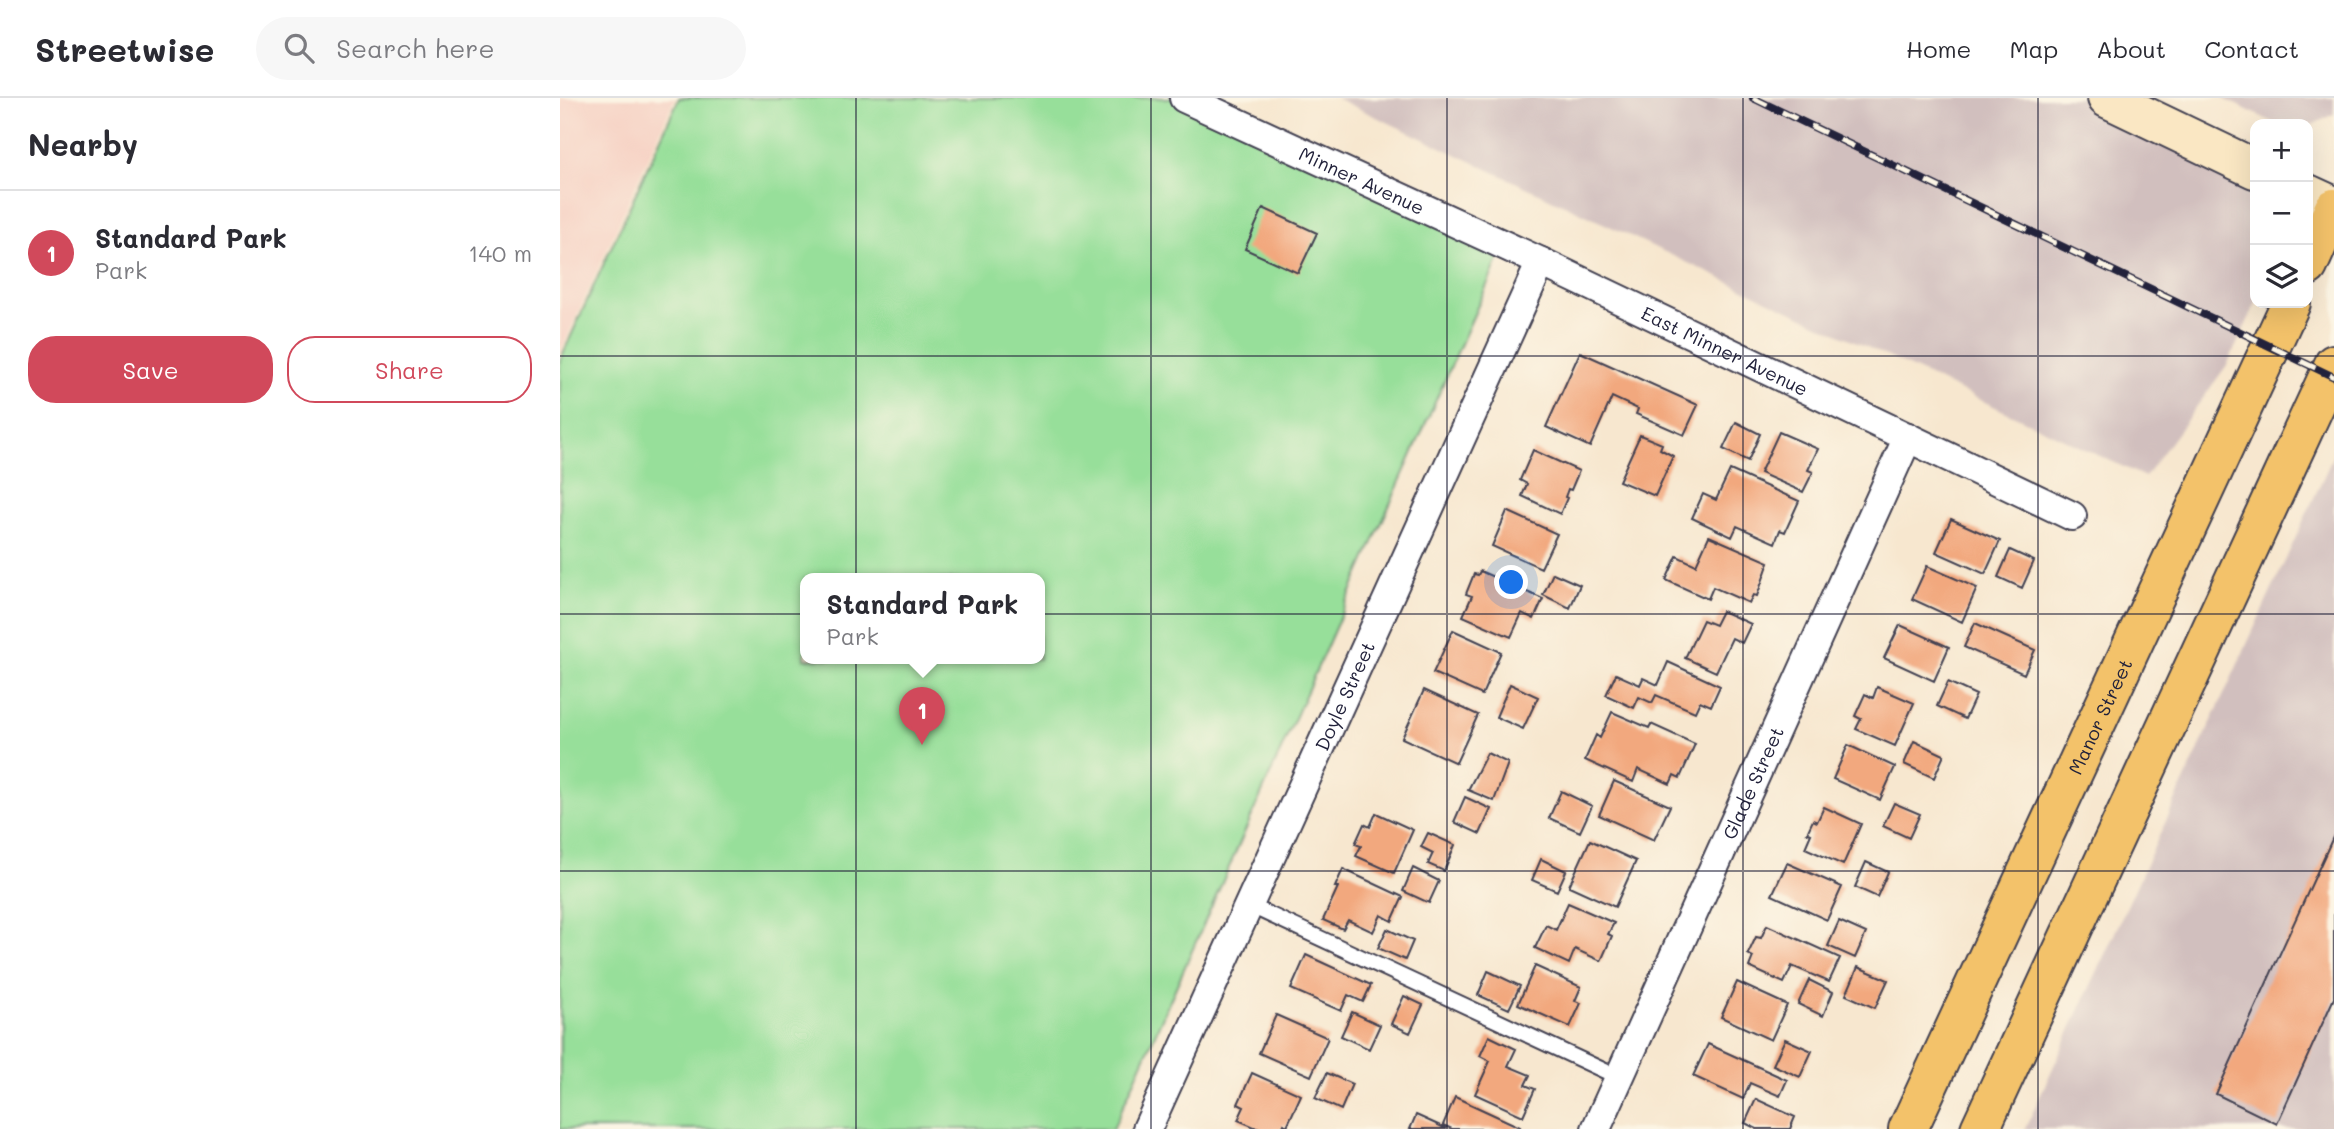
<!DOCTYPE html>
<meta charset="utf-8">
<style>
:root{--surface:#fff;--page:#f7f7f7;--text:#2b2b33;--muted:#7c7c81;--line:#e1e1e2;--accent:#d1495b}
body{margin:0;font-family:Mali,sans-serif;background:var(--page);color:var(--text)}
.controls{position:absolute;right:21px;top:21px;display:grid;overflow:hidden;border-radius:14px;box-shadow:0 7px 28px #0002}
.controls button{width:63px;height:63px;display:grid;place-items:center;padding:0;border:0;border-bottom:2px solid var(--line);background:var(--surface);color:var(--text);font:35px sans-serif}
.you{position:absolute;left:952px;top:485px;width:24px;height:24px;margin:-18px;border:5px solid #fff;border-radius:50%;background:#1a73e8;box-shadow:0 0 0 10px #1a73e833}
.badge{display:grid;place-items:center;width:46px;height:46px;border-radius:50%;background:var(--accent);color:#fff;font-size:23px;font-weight:700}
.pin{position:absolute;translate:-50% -58px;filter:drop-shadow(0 2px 4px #0008)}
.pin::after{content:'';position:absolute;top:37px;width:24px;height:21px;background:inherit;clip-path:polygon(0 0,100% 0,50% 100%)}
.popup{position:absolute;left:240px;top:475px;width:245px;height:91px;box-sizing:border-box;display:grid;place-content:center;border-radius:14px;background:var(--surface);filter:drop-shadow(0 2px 5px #0005);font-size:23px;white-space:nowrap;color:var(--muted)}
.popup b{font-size:26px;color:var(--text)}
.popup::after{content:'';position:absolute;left:50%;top:100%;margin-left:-14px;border:14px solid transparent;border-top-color:var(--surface)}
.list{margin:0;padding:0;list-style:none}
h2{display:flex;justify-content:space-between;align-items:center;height:91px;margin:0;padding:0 28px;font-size:30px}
h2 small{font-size:23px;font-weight:400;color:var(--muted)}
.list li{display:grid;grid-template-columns:46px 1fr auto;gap:21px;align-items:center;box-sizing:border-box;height:126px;padding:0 28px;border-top:2px solid var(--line)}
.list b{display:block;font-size:26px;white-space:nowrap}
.list p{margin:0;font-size:23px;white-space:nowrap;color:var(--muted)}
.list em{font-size:23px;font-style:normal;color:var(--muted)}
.actions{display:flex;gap:14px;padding:21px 28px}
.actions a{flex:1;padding:16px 0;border:2px solid var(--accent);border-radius:28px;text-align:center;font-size:24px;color:var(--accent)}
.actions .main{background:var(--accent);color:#fff}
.icon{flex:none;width:38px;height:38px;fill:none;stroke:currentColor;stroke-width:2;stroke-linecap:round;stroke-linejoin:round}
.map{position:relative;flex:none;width:1774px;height:1031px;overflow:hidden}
header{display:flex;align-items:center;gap:42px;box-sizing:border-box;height:98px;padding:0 35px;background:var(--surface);border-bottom:2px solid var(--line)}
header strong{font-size:33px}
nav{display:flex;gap:38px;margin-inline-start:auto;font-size:24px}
.search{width:490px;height:63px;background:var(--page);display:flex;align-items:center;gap:18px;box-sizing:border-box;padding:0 24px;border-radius:38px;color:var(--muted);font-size:26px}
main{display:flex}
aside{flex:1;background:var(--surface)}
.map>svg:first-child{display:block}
</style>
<header>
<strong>Streetwise</strong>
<div class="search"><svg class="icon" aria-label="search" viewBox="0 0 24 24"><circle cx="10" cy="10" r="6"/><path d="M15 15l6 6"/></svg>Search here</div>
<nav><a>Home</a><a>Map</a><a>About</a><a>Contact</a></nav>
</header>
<main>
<aside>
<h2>Nearby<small></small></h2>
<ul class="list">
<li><span class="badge">1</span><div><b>Standard Park</b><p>Park</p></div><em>140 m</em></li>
</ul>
<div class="actions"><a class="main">Save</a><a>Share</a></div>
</aside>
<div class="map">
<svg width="1774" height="1031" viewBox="0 0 1774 1031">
<rect width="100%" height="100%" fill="#fcf5e5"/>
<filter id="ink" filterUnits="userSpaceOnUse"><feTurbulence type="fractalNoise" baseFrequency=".0143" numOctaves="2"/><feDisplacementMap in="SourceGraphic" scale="14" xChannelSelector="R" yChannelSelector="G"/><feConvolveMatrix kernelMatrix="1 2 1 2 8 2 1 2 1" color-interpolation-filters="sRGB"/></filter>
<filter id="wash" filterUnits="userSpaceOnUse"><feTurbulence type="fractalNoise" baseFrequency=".00686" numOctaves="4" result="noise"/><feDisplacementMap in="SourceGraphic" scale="28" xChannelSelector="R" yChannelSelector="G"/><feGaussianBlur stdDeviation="1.57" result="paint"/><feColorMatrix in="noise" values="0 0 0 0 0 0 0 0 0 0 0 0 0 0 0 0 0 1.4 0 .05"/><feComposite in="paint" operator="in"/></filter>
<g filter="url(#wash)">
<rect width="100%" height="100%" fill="#f7e7cf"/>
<path fill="#f6d2c4" d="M 0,0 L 115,0 L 0,255 Z"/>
<path fill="#d1bfbe" d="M 776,0 L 1526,0 L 1695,79 L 1696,205 L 1667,267 L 1585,379 Z
M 1662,0 L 1774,0 L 1774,16 L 1748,29 L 1748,26 L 1717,26 Z
M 1774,356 L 1774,1031 L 1465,1031 Z"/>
<path fill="#97df9a" stroke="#5c806a" stroke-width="2" fill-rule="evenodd" d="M 119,0 L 618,0 L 947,142 L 553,1031 L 0,1031 L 0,262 ZM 245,481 L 479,481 L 479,561 L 245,561 Z"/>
<g id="blocks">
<path fill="#f2a87e" d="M 703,110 L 757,135 L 738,175 L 685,151 Z
M 1020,254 L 1138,307 L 1124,337 L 1076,316 L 1078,311 L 1052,299 L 1030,349 L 986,329 Z
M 1176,324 L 1200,336 L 1188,363 L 1163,351 Z
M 1219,334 L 1258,351 L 1248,372 L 1253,374 L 1243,394 L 1200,375 Z
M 1080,337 L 1102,346 L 1100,351 L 1113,358 L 1095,398 L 1059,383 Z
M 973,352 L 1019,373 L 1011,392 L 1008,391 L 1005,399 L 1007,400 L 1000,416 L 962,398 L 967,386 L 960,382 Z
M 1170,372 L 1239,403 L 1225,434 L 1220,432 L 1215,445 L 1177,428 L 1172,439 L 1132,420 L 1143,396 L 1156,402 Z
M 947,413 L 997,436 L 981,470 L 932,448 Z
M 1391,421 L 1440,443 L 1425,476 L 1376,454 Z
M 1149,438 L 1209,464 L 1197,498 L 1193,497 L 1189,505 L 1153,489 L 1148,501 L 1106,482 L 1117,458 L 1136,467 Z
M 1450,452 L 1474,463 L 1462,490 L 1438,479 Z
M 1367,468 L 1417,490 L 1402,524 L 1352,501 Z
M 920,473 L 983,501 L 974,521 L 962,515 L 951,539 L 903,518 L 912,498 L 906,496 L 914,476 L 918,477 Z
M 993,475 L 1020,487 L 1010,510 L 983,497 Z
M 1162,513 L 1191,526 L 1182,545 L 1172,540 L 1156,574 L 1125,560 L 1143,522 L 1155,527 Z
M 1415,525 L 1475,552 L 1464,576 L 1404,549 Z
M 1340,527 L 1389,549 L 1374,583 L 1324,560 Z
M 893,532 L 941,554 L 922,597 L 873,575 Z
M 1108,564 L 1160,588 L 1151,608 L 1140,603 L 1135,614 L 1096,597 L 1092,605 L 1079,599 L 1074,610 L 1046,597 L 1056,576 L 1080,587 L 1083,580 L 1098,587 Z
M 1388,584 L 1416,597 L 1405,621 L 1377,608 Z
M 950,586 L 978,599 L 963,631 L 936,619 Z
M 1317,589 L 1354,605 L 1335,648 L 1296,631 L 1301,621 L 1295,618 L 1305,596 L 1313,600 Z
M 864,592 L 918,617 L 896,665 L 842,640 Z
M 1052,614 L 1089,630 L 1091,626 L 1135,646 L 1120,680 L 1114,677 L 1110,686 L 1078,671 L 1073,684 L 1025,662 L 1036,637 L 1040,640 Z
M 1354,643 L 1384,657 L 1374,680 L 1344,666 Z
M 1288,647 L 1335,669 L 1320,702 L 1273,681 Z
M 927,655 L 948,665 L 934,703 L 908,692 Z
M 1054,683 L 1110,708 L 1094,742 L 1039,717 Z
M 1001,693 L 1032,708 L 1020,734 L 989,720 Z
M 905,699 L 931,711 L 920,736 L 894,724 Z
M 1334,705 L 1360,716 L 1349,740 L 1323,728 Z
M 1264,709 L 1301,726 L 1283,767 L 1245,750 L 1251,736 L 1247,735 L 1253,722 L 1257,724 Z
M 816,715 L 853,732 L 834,775 L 796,758 L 801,748 L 795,746 L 804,726 L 810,729 Z
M 868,735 L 895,747 L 884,773 L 868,766 L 873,755 L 861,749 Z
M 1774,737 L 1774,900 L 1717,1026 L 1656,996 Z
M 1030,742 L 1076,763 L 1055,809 L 1009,788 Z
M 981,761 L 1006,773 L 997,793 L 972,782 Z
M 1306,764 L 1328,774 L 1317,799 L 1295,789 Z
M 1227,765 L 1282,789 L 1267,822 L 1212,797 Z
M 853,770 L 879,783 L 869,805 L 843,793 Z
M 783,771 L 843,799 L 832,823 L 821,817 L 813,834 L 788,822 L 783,831 L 763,822 L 778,789 L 775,789 Z
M 1008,805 L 1054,825 L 1048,836 L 1052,838 L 1041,863 L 1015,851 L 1009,866 L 975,850 L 986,827 L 996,832 Z
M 1279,823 L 1306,835 L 1295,860 L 1268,848 Z
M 1207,827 L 1280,860 L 1269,884 L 1232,868 L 1224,885 L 1189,869 L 1193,859 L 1188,856 L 1196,839 L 1201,840 Z
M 827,831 L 853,843 L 845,862 L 818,850 Z
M 746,857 L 811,887 L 803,904 L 788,897 L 781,913 L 731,891 Z
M 975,868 L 1021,889 L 1015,903 L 1021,905 L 1010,929 L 958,906 Z
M 1298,869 L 1328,882 L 1315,910 L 1286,897 Z
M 928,873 L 960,888 L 949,911 L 918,897 Z
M 1249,882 L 1273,894 L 1263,918 L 1238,906 Z
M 1177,884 L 1227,907 L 1211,942 L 1161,919 Z
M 844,898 L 863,907 L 850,935 L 831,926 Z
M 792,914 L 820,927 L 809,951 L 781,938 Z
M 716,917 L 768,940 L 751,978 L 699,955 Z
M 929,938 L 956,951 L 948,968 L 970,977 L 965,987 L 975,991 L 963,1018 L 915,996 L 930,963 L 920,958 Z
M 1225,941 L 1252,953 L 1240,979 L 1213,967 Z
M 1148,946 L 1227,982 L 1220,998 L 1190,985 L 1183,1001 L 1133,978 Z
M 692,975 L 741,997 L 727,1028 L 724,1026 L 722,1031 L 699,1031 L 678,1022 L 684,1009 L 678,1006 Z
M 767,975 L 792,986 L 781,1012 L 755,1000 Z
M 895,999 L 960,1029 L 959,1031 L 892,1031 L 883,1027 Z
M 1196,1001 L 1235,1019 L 1230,1031 L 1197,1031 L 1185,1025 Z
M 856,1017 L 887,1031 L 850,1031 Z"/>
</g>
</g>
<g filter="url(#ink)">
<use href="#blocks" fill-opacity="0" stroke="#424051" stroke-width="2"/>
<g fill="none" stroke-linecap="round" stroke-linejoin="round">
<g stroke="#424051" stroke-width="18">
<path id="lane" d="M 689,807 L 1060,980"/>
</g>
<g stroke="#424051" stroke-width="32">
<g id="street">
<path id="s1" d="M 624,0 L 981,164 L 1512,418"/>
<path id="s2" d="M 587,1031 L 981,164"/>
<path id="s3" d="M 1036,1031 L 1348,339"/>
</g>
</g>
<g stroke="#424051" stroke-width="42">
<path id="secondary" d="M 1547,0 L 1695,71
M 1748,96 L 1774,108"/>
</g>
<g stroke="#424051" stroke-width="42">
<g id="primary">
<path d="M 1748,168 L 1774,110"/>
<path id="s4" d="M 1348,1031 L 1731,205"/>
<path d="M 1420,1031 L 1774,266"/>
</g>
</g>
<use href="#lane" stroke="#fff" stroke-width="14"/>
<use href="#street" stroke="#fff" stroke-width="28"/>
<use href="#secondary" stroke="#fae7c3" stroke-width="38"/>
<use href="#primary" stroke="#f3c26a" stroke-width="38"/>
<g stroke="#22223b" stroke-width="8">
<path id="rail" d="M 1193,0 L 1774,279"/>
</g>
<use href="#rail" stroke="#fcf5e5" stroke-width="5" stroke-dasharray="16" stroke-linecap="butt"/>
</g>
</g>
<path fill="none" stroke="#22223b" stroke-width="2" stroke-opacity="0.55" d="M 296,0 L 296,1031M 591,0 L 591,1031M 887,0 L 887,1031M 1183,0 L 1183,1031M 1478,0 L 1478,1031M 0,258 L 1774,258M 0,516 L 1774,516M 0,773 L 1774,773"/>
<g text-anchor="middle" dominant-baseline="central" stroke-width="5" stroke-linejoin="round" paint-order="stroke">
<g font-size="19" fill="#22223b" stroke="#fcf5e5">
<text stroke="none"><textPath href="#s1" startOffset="196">Minner Avenue</textPath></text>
<text stroke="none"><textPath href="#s1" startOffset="597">East Minner Avenue</textPath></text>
<text stroke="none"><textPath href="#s2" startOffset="476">Doyle Street</textPath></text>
<text stroke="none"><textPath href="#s4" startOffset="455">Manor Street</textPath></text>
<text stroke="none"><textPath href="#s3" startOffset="380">Glade Street</textPath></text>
</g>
</g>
</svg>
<div class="controls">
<button>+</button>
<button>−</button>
<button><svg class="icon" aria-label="layers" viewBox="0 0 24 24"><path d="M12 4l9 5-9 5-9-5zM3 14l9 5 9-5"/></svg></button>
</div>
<div class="you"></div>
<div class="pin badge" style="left:362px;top:647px">1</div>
<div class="popup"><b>Standard Park</b>Park</div>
</div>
</main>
